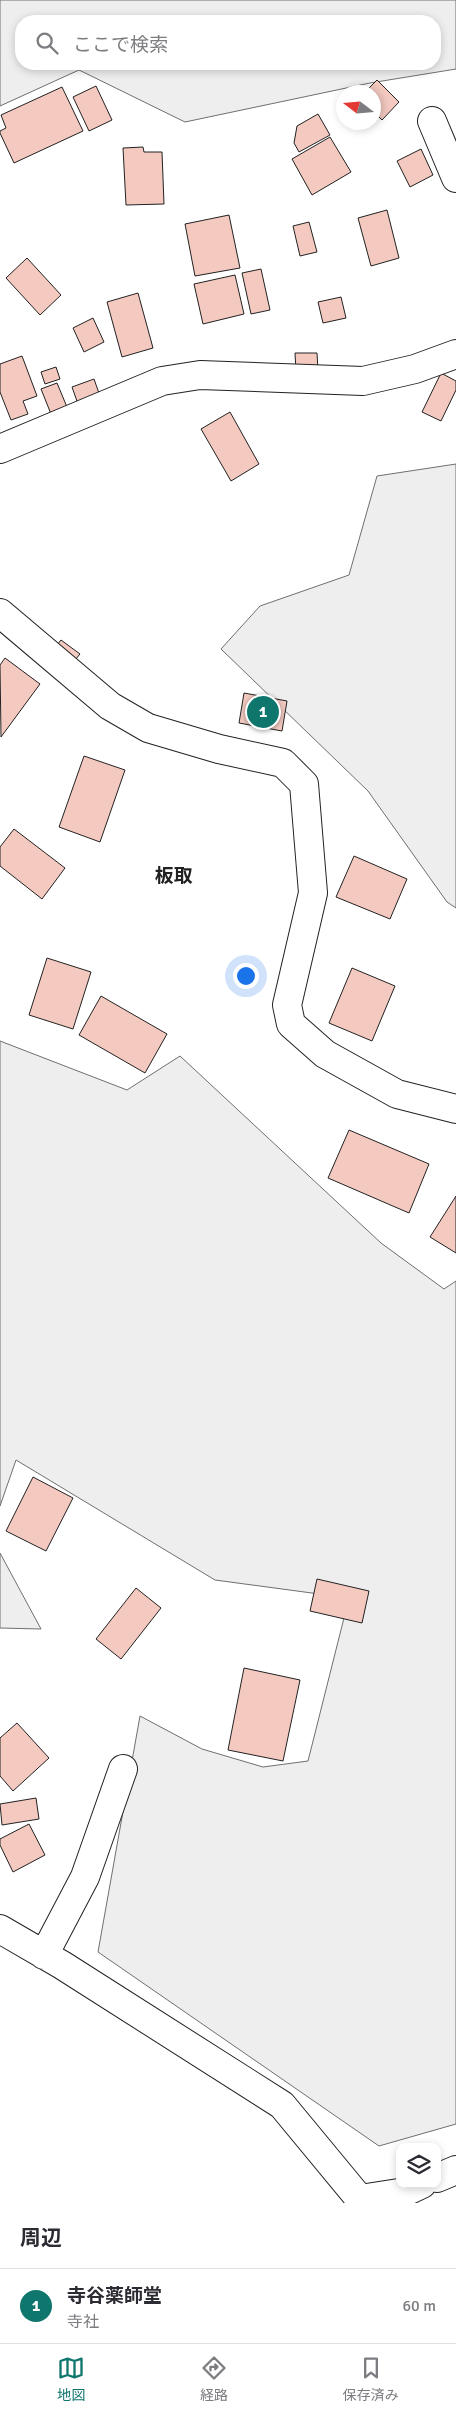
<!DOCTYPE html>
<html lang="ja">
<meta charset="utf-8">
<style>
:root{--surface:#fff;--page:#f2f2f3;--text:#2b2b33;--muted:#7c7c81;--line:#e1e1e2;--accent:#0f766e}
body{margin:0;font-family:Signika,"Noto Sans JP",sans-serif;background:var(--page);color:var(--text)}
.controls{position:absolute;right:15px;bottom:15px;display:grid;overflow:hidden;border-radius:10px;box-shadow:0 2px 8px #0003}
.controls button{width:45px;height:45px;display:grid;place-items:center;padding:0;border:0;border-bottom:1px solid var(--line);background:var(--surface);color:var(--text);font:25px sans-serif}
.compass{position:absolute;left:336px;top:85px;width:45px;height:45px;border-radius:50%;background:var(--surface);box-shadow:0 2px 8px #0003;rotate:286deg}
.you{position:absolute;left:245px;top:975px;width:18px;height:18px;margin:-12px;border:4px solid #fff;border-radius:50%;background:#1a73e8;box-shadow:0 0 0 8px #1a73e833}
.badge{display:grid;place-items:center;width:32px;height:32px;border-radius:50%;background:var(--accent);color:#fff;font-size:16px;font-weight:700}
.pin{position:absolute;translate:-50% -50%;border:2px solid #fff;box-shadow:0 1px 5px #0006}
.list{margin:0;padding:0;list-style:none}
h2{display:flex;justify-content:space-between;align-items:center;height:65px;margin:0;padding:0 20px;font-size:21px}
h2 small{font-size:16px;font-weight:400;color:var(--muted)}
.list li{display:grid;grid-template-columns:32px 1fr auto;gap:15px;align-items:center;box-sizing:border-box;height:75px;padding:0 20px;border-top:1px solid var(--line)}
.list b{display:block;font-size:19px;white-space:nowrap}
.list p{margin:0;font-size:16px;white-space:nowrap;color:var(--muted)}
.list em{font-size:16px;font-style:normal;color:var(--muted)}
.icon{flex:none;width:28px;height:28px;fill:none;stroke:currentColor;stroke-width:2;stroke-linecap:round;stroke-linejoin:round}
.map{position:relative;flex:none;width:456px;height:2203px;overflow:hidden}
.search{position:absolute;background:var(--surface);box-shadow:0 2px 8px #0003;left:15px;right:15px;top:15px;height:55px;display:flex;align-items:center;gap:12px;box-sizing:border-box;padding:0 18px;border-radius:20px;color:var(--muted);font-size:19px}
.sheet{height:140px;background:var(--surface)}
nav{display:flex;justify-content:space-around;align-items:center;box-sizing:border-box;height:70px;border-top:1px solid var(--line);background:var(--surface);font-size:14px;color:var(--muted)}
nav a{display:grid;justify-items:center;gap:2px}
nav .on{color:var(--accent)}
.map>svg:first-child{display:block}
</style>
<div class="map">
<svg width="456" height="2203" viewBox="0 0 456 2203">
<rect width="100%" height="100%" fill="#fff"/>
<path fill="#eee" stroke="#6f6f6f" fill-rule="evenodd" d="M 0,0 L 456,0 L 456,69 L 370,83 L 185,122 L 79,70 L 0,106 ZM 21,21 L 435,21 L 435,64 L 21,64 Z
M 456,464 L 456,908 L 447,902 L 368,791 L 221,649 L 260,606 L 349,575 L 377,476 Z
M 0,1041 L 127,1090 L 180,1056 L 381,1243 L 444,1289 L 456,1281 L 456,2124 L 379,2146 L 98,1952 L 140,1716 L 202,1749 L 263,1767 L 308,1761 L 349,1598 L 215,1580 L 16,1460 L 0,1506 Z
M 0,1553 L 41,1629 L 0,1628 Z"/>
<path fill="#f3c9c0" stroke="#222" d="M 377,80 L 399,102 L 382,120 L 374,112 L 374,92 L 365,92 Z
M 96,86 L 112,120 L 89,131 L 73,97 Z
M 62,87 L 83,131 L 14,163 L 0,133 L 0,131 L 6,128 L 1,115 Z
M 318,114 L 330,135 L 299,152 L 294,143 L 297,126 Z
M 330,137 L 351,172 L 312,195 L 292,159 Z
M 143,147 L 144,152 L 162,152 L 164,204 L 126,205 L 123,148 Z
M 421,149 L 433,175 L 410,187 L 397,161 Z
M 387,210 L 399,258 L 371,266 L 358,218 Z
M 229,215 L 240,268 L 195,276 L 185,224 Z
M 309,222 L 317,252 L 300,256 L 293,226 Z
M 27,258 L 61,295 L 40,315 L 6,278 Z
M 261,269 L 270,310 L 251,314 L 242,273 Z
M 235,275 L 244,314 L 203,324 L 194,284 Z
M 138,293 L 153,348 L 122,357 L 107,302 Z
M 341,297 L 346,318 L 323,323 L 318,302 Z
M 93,318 L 104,342 L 84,352 L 73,328 Z
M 295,353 L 317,353 L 318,370 L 296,371 Z
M 22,356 L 37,396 L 23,401 L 28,414 L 11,420 L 0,392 L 0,364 Z
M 56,367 L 60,379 L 45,384 L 41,372 Z
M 441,373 L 456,381 L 456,390 L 441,421 L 422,412 Z
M 94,379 L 100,396 L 78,404 L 72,387 Z
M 57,383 L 67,407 L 51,414 L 41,389 Z
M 230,412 L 259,464 L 231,481 L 201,429 Z
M 61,640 L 80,654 L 71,665 L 53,650 Z
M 5,658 L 40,684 L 1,737 L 0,665 Z
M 244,693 L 287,701 L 282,731 L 239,723 Z
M 84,756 L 125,770 L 100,842 L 59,827 Z
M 14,829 L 65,868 L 42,899 L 0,866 L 0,847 Z
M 354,856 L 407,879 L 390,919 L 336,897 Z
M 47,958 L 91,972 L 73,1029 L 29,1015 Z
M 352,968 L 395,986 L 372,1041 L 329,1023 Z
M 101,996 L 167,1034 L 145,1073 L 79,1035 Z
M 349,1130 L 429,1164 L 409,1213 L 328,1178 Z
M 456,1196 L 456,1253 L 430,1237 Z
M 33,1477 L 73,1498 L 46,1551 L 6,1531 Z
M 317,1579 L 369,1591 L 362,1623 L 310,1611 Z
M 136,1588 L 161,1608 L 121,1659 L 96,1639 Z
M 244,1668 L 300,1680 L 283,1761 L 228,1750 Z
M 17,1723 L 49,1758 L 13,1791 L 0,1776 L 0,1738 Z
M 36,1798 L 39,1819 L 2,1825 L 0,1804 Z
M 29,1824 L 45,1855 L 13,1872 L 0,1845 L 0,1839 Z"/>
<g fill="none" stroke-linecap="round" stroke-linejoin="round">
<g stroke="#222" stroke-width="30">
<path id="minor" d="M 432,121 L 456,178
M 0,449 L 162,381 L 200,375 L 363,381 L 415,369 L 456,354
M 0,613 L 110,706 L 148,728 L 219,749 L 283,763 L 304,784 L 313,893 L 287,1005 L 291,1024 L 325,1054 L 397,1094 L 456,1109
M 0,1929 L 62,1965 L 282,2105 L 363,2203
M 44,1955 L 85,1877 L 123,1769
M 437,2178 L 456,2170
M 360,2199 L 405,2192 L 422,2184"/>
</g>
<use href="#minor" stroke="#fff" stroke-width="28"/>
</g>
<g text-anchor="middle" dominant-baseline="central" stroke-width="4" stroke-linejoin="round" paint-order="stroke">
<g font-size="19" font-weight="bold" fill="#222" stroke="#fff">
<text x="174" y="876">板取</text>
</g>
</g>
</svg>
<div class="controls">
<button><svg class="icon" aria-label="layers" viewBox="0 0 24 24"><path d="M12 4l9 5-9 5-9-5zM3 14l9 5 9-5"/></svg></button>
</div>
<svg class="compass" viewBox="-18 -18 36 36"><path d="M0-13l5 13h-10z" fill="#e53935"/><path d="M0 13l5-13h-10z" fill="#7c7c81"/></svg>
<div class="you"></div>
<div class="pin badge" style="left:263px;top:712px">1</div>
<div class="search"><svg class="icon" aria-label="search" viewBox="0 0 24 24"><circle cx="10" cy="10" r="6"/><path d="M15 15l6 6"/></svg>ここで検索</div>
</div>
<section class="sheet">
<h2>周辺<small></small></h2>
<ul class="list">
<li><span class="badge">1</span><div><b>寺谷薬師堂</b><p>寺社</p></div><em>60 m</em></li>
</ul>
</section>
<nav>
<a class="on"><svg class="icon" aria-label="map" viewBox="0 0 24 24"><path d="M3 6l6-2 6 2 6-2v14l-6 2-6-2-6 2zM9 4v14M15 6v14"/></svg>地図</a>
<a><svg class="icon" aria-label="directions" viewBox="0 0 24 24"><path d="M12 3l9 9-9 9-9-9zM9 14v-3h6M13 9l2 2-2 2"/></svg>経路</a>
<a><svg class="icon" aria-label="saved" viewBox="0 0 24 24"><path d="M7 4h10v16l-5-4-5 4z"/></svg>保存済み</a>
</nav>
